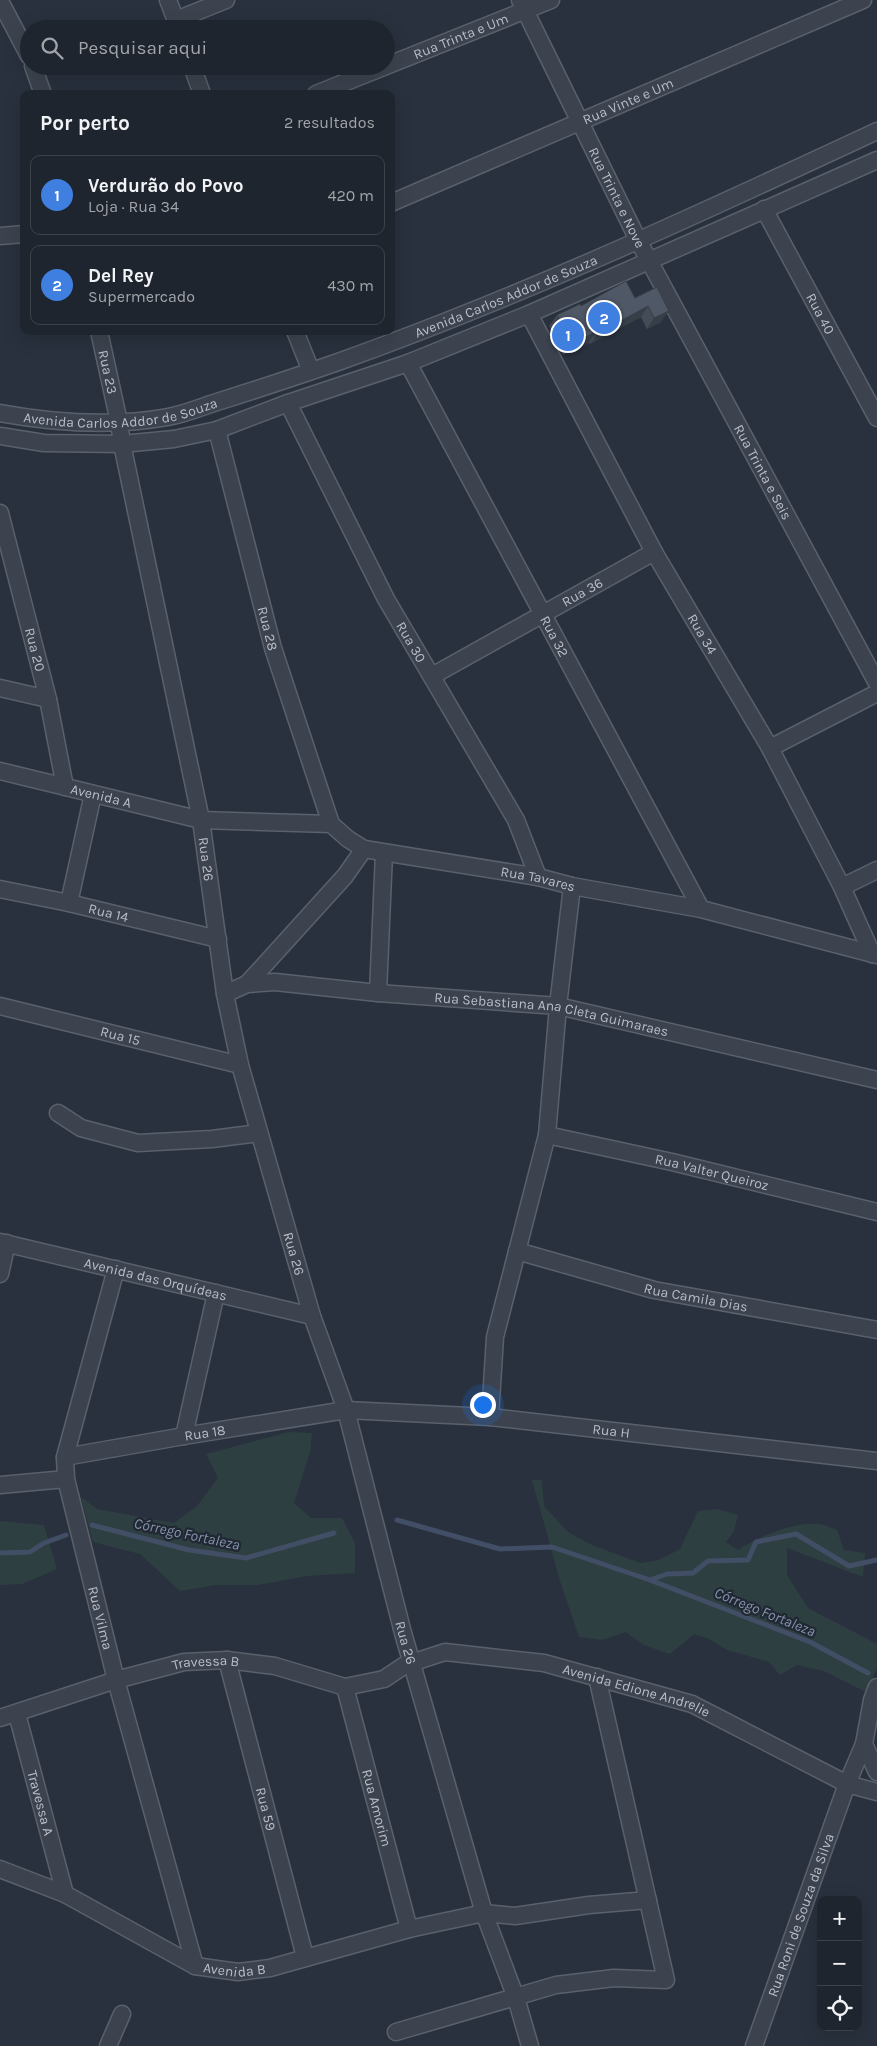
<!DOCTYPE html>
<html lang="pt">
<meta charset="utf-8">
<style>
:root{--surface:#1f252e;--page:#2c313a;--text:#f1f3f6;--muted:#a1a5aa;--line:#3c424a;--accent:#8bbbb9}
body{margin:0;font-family:Karla,sans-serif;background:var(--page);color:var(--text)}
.controls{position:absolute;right:15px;bottom:15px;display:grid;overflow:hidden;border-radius:10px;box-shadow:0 5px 20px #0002}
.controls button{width:45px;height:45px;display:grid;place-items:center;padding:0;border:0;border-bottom:1px solid var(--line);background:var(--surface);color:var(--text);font:25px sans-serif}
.you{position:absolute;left:482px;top:1404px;width:18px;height:18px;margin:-12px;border:4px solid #fff;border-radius:50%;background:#1a73e8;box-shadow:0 0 0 8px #1a73e833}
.badge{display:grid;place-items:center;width:32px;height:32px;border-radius:50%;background:var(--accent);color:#fff;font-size:16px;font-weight:700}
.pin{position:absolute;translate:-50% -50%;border:2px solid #fff;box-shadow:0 1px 5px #0006}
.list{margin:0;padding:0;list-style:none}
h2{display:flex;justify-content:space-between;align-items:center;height:65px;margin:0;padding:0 20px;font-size:21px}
h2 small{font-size:16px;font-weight:400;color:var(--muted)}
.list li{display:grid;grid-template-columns:32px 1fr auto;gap:15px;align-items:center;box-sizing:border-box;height:80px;margin:0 10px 10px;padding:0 10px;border:1px solid var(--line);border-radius:10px}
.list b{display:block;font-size:19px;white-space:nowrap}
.list p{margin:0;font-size:16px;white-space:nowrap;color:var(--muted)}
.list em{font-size:16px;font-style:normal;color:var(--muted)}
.icon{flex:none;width:28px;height:28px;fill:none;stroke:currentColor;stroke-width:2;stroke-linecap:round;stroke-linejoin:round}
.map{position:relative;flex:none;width:877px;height:2046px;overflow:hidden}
.search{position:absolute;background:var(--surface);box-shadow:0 5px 20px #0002;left:20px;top:20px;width:375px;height:55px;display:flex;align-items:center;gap:12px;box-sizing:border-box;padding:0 18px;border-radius:28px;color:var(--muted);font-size:19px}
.panel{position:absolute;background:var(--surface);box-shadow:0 5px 20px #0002;left:20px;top:90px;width:375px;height:245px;border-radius:10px}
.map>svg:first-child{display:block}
</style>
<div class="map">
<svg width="877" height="2046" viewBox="0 0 877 2046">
<rect width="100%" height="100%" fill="#29313e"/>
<path fill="#2e3f41" d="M 289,1432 L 312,1433 L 310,1452 L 294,1503 L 311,1518 L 342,1518 L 355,1543 L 355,1573 L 307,1576 L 258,1585 L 216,1585 L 180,1591 L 140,1554 L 93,1542 L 81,1497 L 97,1509 L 174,1523 L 197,1506 L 218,1478 L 206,1454 Z
M 532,1480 L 542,1480 L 544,1506 L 568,1532 L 592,1545 L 640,1563 L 659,1560 L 680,1549 L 698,1511 L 717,1509 L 738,1515 L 734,1531 L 726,1542 L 738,1550 C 757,1537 795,1521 819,1524 C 825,1525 832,1528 837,1530 L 844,1550 L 865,1553 L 863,1577 L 787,1548 L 787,1575 L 808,1608 L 877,1644 L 877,1668 L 866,1692 L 824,1671 L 797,1665 L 780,1675 L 769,1662 L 727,1650 L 707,1638 L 694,1634 L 670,1654 L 644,1645 L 626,1632 L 602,1640 L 579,1637 L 560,1581 Z
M 0,1521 L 44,1525 L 57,1569 L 22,1584 L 0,1585 Z"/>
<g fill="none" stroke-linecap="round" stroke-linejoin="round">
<path stroke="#414e65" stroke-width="5" d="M 397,1520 L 500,1549 L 552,1547 L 650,1580 L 810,1642 L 868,1673
M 92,1525 L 189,1550 L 246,1558 L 334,1533
M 0,1553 L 30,1552 L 44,1543 L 66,1535
M 650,1580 L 667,1574 L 693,1573 L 708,1561 L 748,1560 L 756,1542 L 796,1534 L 849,1566 L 877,1560"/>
<g stroke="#5a616c" stroke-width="19">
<g id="minor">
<path d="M 168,0 L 179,29"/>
<path id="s1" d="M 520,0 L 639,242 L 877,683"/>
<path d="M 0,1 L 29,56"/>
<path d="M 176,20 L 226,0"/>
<path d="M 33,66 L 43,94"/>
<path d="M 192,66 L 202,94"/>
<path id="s2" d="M 316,94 L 551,0"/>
<path id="s3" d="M 391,203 L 863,0"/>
<path id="s4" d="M 764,209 L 877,418"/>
<path d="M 0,236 L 24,234"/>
<path id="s5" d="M 529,314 L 654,552 L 770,748 L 842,887 L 872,954"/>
<path id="s6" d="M 99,331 L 119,422 L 122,444 L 201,820 L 225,994 L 240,1065 L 312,1316 L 346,1410 L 403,1633 L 484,1913 L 516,1998 L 530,2046"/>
<path d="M 295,331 L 311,371"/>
<path id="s7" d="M 408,363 L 701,909"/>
<path id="s8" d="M 288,403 L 386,599 L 516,820 L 538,877"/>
<path id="s9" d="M 0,413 C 55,423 113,427 168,417 C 185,414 201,407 217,402 C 258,389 298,376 338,362 C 523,296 699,214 877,131"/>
<path id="s10" d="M 217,430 L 273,648 L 331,824"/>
<path d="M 0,436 L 44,443 L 122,444 L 174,439 L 217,430 L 288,403 L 408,363 L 529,314 L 877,160"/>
<path id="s11" d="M 0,513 L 48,699 L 65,787"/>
<path id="s12" d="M 432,676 L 654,552"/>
<path d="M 0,688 L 48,699"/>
<path d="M 770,748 L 877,693"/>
<path id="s13" d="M 0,771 L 201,820 L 331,824 L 348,839 L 364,849 L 538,877 L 572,886 L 701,909 L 877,955"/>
<path d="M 842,887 L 877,870"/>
<path id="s14" d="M 0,889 L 69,903 L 218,939"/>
<path d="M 69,903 L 93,794"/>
<path d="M 247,984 L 345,876 L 364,849"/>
<path d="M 378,993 L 384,853"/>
<path id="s15" d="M 225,994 L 247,984 L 275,982 L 378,993 L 558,1006 L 877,1080"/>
<path id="s16" d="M 0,1006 L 240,1065"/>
<path d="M 58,1113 L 81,1128 L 138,1143 L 212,1139 L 259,1133"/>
<path id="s17" d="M 547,1135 L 672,1162 L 877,1212"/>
<path id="s18" d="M 0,1242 L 312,1316"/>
<path id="s19" d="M 517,1251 L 654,1290 L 877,1330"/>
<path id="s20" d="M 116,1269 L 65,1457 L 66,1479 L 116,1680 L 195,1966"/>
<path d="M 0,1274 L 7,1243"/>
<path d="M 490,1417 L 495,1337 L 547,1135 L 558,1006 L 572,886"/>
<path d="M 184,1436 L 216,1293"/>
<path id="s21" d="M 65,1457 L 184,1436 L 346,1410 L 490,1417 L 877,1461"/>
<path d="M 0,1485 L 66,1479"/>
<path id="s22" d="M 227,1660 L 305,1957"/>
<path id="s23" d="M 345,1687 L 409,1929"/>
<path d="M 877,1687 L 872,1700 L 864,1744 L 877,1772"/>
<path id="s24" d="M 17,1714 L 65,1894"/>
<path id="s25" d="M 0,1718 L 116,1680 L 184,1662 L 227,1660 L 275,1666 L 345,1687 L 384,1679 L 405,1665 L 445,1652 L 544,1663 L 692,1704 L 847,1784 L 877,1792"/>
<path id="s26" d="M 0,1869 L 65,1894 L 195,1966 L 238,1972 L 270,1968 L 409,1929 L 484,1913 L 515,1916 L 589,1905 L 648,1900"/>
<path d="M 396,2032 L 556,1985 L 614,1978 L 666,1980 L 597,1677"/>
<path d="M 108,2046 L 122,2014"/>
<path id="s27" d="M 754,2046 L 847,1784 L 864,1744"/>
</g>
</g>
<use href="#minor" stroke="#3c434e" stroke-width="16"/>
</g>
<path fill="#444c58" d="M 657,287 L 661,322 L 647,329 L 641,317 L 590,344 L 589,343 L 563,355 L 549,326 L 557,315 L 581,306 L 635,298 Z"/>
<path fill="#373e47" d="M 648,306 L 641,317 L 590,344 L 597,334 Z
M 669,311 L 661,322 L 647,329 L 654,318 Z
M 596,332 L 589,343 L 563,355 L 571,344 Z"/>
<path fill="#4f5866" stroke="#373e47" d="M 626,281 L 635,298 L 657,287 L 669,311 L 654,318 L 648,306 L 597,334 L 596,332 L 571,344 L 557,315 L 580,304 L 581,306 Z"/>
<g text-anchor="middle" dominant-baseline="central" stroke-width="4.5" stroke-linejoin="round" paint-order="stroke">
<g font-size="14" fill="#b9bec9" stroke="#212833">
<text stroke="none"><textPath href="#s2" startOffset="156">Rua Trinta e Um</textPath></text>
<text stroke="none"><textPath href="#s3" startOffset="258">Rua Vinte e Um</textPath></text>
<text stroke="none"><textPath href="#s1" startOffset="220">Rua Trinta e Nove</textPath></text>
<text stroke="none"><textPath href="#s9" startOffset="528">Avenida Carlos Addor de Souza</textPath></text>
<text stroke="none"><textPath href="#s4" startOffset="119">Rua 40</textPath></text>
<text stroke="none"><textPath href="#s6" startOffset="42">Rua 23</textPath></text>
<text stroke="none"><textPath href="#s9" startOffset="122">Avenida Carlos Addor de Souza</textPath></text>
<text stroke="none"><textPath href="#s1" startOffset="531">Rua Trinta e Seis</textPath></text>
<text stroke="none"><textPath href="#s12" startOffset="172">Rua 36</textPath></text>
<text stroke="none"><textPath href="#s10" startOffset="205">Rua 28</textPath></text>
<text stroke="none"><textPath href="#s5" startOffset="364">Rua 34</textPath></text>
<text stroke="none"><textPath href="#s7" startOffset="310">Rua 32</textPath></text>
<text stroke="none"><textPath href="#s8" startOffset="269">Rua 30</textPath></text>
<text stroke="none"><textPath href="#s11" startOffset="141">Rua 20</textPath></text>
<text stroke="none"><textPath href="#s13" startOffset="104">Avenida A</textPath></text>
<text stroke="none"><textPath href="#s6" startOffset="539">Rua 26</textPath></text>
<text stroke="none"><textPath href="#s13" startOffset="555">Rua Tavares</textPath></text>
<text stroke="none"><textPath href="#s14" startOffset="111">Rua 14</textPath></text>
<text stroke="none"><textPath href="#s15" startOffset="331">Rua Sebastiana Ana Cleta Guimaraes</textPath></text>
<text stroke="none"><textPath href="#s16" startOffset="124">Rua 15</textPath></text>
<text stroke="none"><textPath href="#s17" startOffset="169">Rua Valter Queiroz</textPath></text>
<text stroke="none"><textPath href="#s6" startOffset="944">Rua 26</textPath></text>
<text stroke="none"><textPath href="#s18" startOffset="160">Avenida das Orquídeas</textPath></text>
<text stroke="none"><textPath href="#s19" startOffset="185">Rua Camila Dias</textPath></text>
<text stroke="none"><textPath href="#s21" startOffset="551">Rua H</textPath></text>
<text stroke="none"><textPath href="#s21" startOffset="142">Rua 18</textPath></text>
<text stroke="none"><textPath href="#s20" startOffset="360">Rua Vilma</textPath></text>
<text stroke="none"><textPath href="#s6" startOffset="1349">Rua 26</textPath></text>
<text stroke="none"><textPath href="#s25" startOffset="214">Travessa B</textPath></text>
<text stroke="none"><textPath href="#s25" startOffset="660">Avenida Edione Andrelie</textPath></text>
<text stroke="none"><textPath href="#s24" startOffset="92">Travessa A</textPath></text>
<text stroke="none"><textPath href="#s23" startOffset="125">Rua Amorim</textPath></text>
<text stroke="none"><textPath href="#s22" startOffset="154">Rua 59</textPath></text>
<text stroke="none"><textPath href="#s27" startOffset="139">Rua Roni de Souza da Silva</textPath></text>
<text stroke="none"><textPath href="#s26" startOffset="258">Avenida B</textPath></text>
</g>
<g font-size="15" font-style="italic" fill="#8493ac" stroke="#212833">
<text transform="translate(187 1534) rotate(12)">Córrego Fortaleza</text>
<text transform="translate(765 1612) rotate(22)">Córrego Fortaleza</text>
</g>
</g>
</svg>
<div class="controls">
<button>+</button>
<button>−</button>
<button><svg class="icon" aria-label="locate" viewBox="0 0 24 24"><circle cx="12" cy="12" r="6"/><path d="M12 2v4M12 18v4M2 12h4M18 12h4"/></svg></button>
</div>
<div class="you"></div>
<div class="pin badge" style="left:568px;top:335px;background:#3f7fe0">1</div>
<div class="pin badge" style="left:604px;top:318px;background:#3f7fe0">2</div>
<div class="search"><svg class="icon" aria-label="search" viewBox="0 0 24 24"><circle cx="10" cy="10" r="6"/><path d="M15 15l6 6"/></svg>Pesquisar aqui</div>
<section class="panel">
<h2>Por perto<small>2 resultados</small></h2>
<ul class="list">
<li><span class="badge" style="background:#3f7fe0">1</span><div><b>Verdurão do Povo</b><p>Loja · Rua 34</p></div><em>420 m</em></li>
<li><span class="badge" style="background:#3f7fe0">2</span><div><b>Del Rey</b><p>Supermercado</p></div><em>430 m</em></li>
</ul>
</section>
</div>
